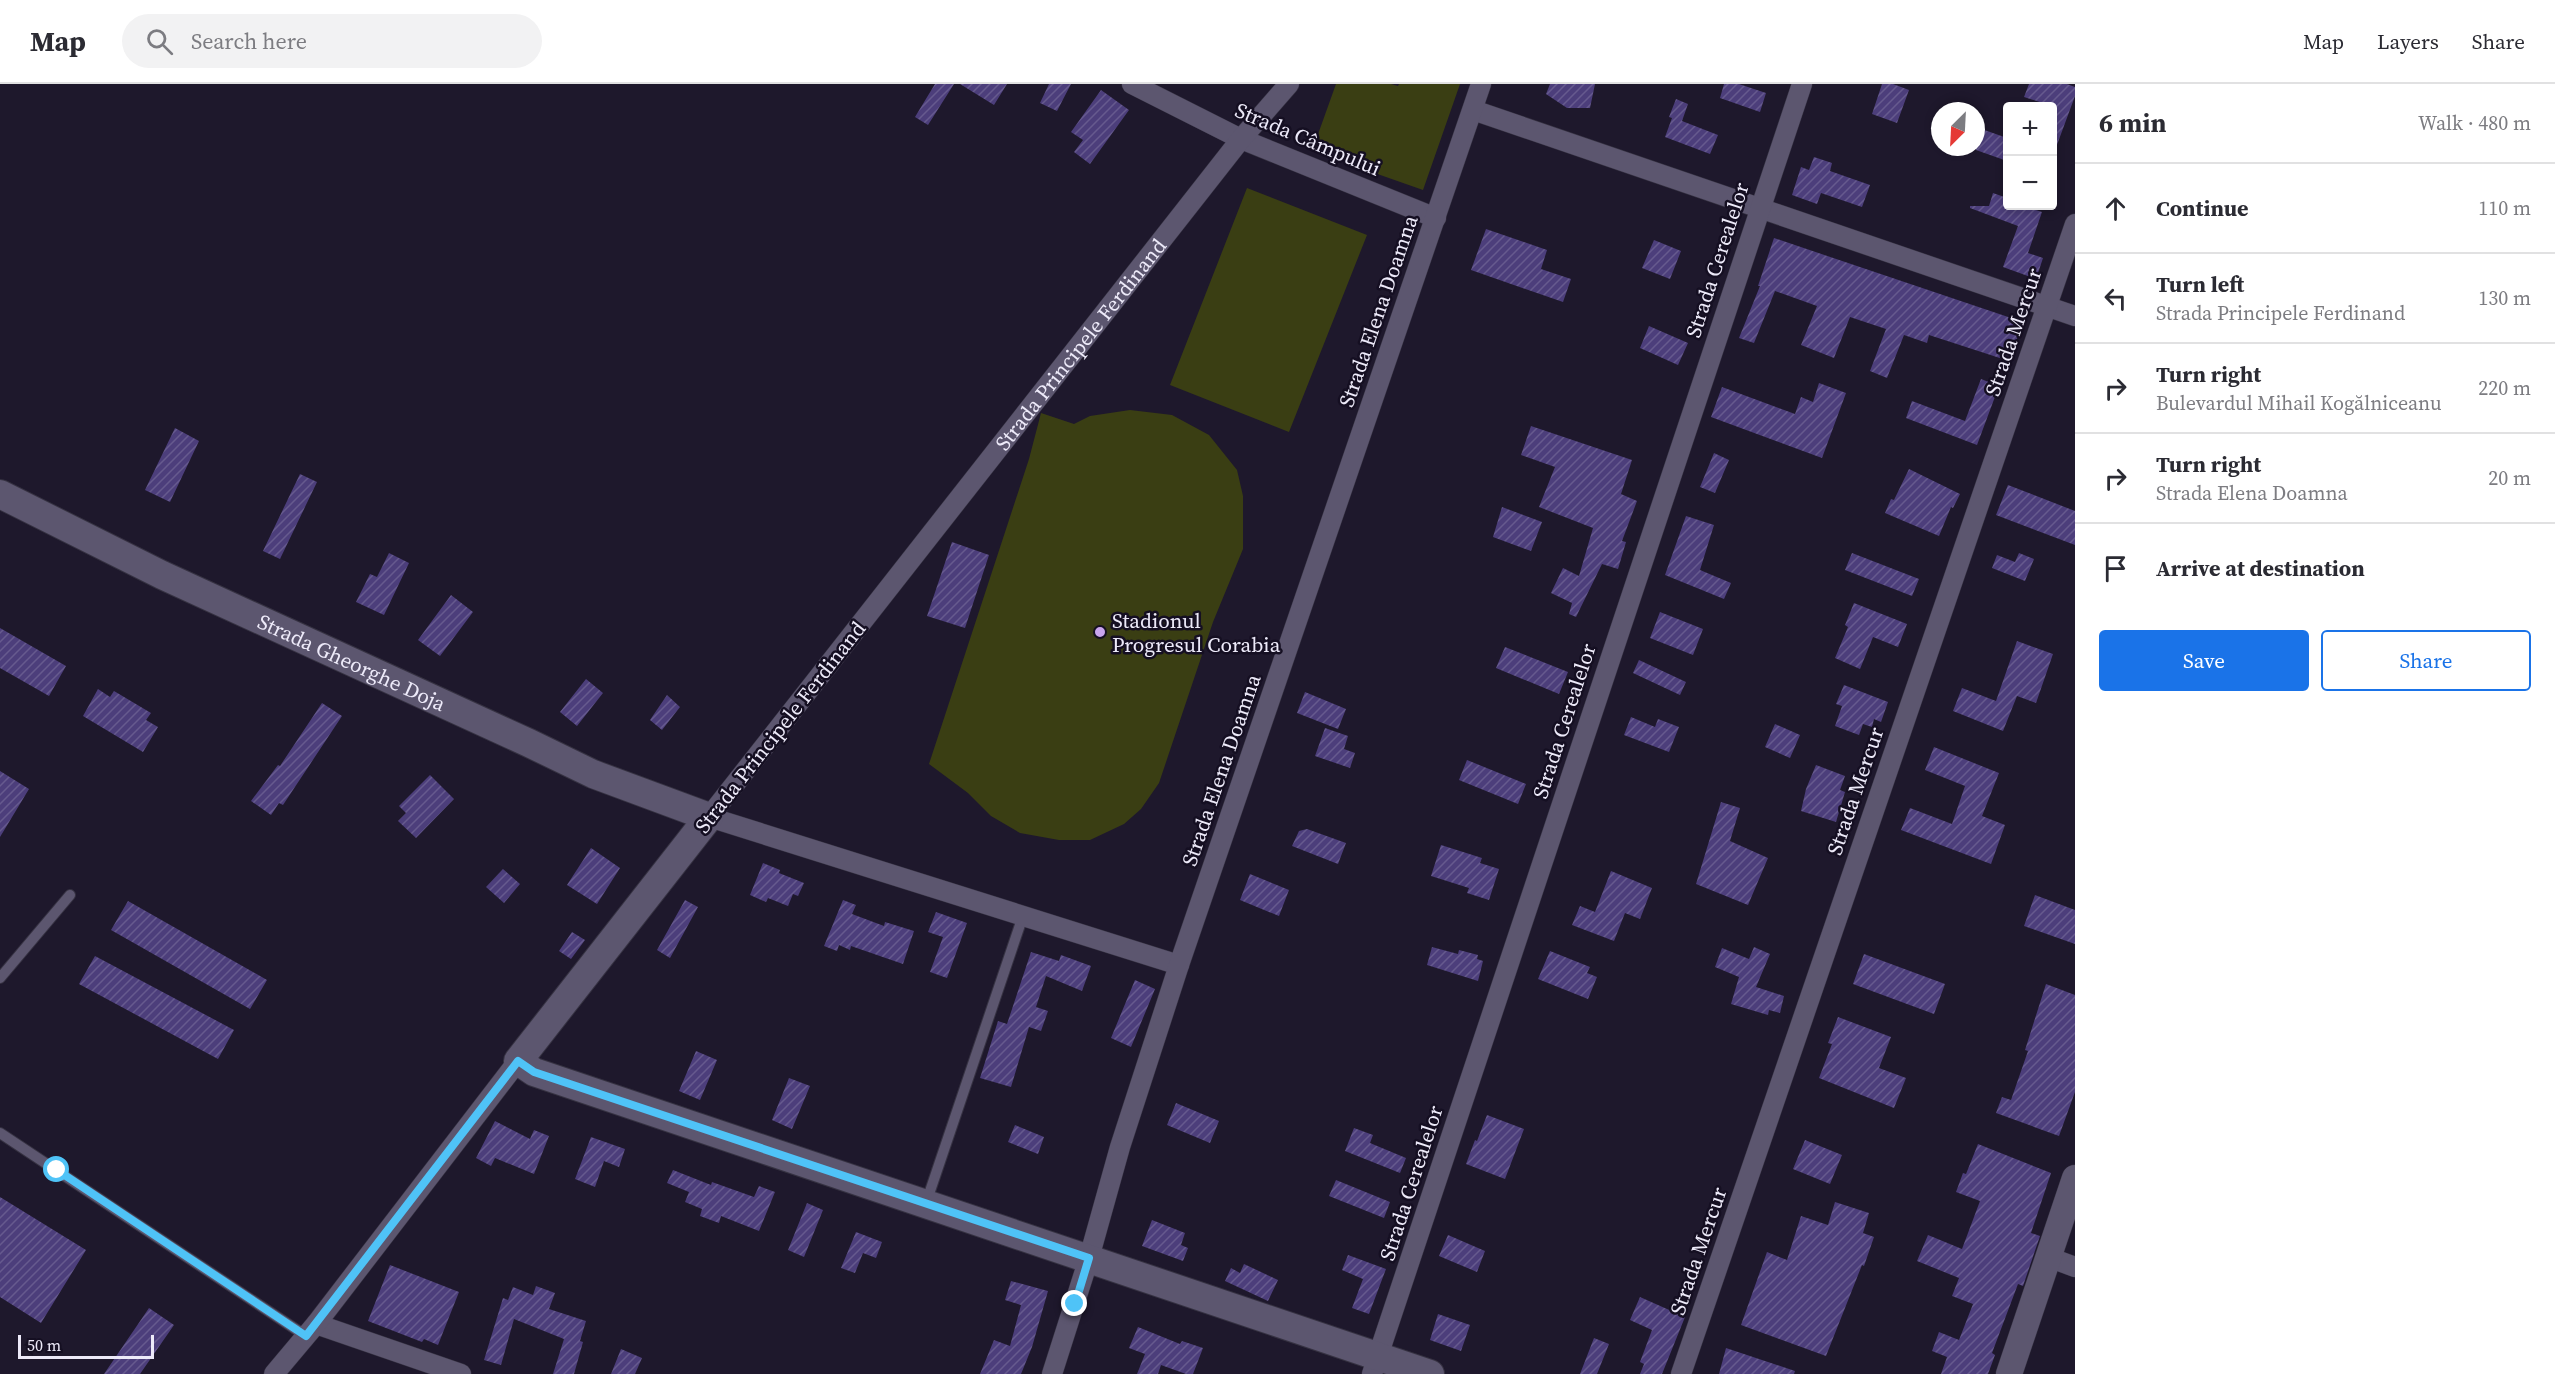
<!DOCTYPE html>
<meta charset="utf-8">
<style>
:root{--surface:#fff;--page:#f2f2f3;--text:#2b2b33;--muted:#7c7c81;--line:#e1e1e2;--accent:#1a73e8}
body{margin:0;font-family:"Source Serif 4",serif;background:var(--page);color:var(--text)}
.controls{position:absolute;right:18px;top:18px;display:grid;overflow:hidden;border-radius:6px;box-shadow:0 3px 9px #0003}
.controls button{width:54px;height:54px;display:grid;place-items:center;padding:0;border:0;border-bottom:2px solid var(--line);background:var(--surface);color:var(--text);font:30px sans-serif}
.compass{position:absolute;left:1931px;top:18px;width:54px;height:54px;border-radius:50%;background:var(--surface);box-shadow:0 3px 9px #0003;rotate:204deg}
.scale{position:absolute;left:18px;bottom:15px;width:136px;box-sizing:border-box;padding-left:6px;border:3px solid #edeaf9;border-top:0;font-size:16px;line-height:21px;white-space:nowrap;color:#edeaf9;-webkit-text-stroke:4px #150f22;paint-order:stroke}
.stop{position:absolute;width:18px;height:18px;margin:-14px;border:4px solid #4fc3f7;border-radius:50%;background:#fff}
.stop.end{background:#4fc3f7;border-color:#fff;box-shadow:0 2px 6px #0008}
.list{margin:0;padding:0;list-style:none}
h2{display:flex;justify-content:space-between;align-items:center;height:78px;margin:0;padding:0 24px;font-size:26px}
h2 small{font-size:20px;font-weight:400;color:var(--muted)}
.list li{display:grid;grid-template-columns:39px 1fr auto;gap:18px;align-items:center;box-sizing:border-box;height:90px;padding:0 24px;border-top:2px solid var(--line)}
.list b{display:block;font-size:22px;white-space:nowrap}
.list p{margin:0;font-size:20px;white-space:nowrap;color:var(--muted)}
.list em{font-size:20px;font-style:normal;color:var(--muted)}
.actions{display:flex;gap:12px;padding:18px 24px}
.actions a{flex:1;padding:14px 0;border:2px solid var(--accent);border-radius:6px;text-align:center;font-size:21px;color:var(--accent)}
.actions .main{background:var(--accent);color:#fff}
.icon{flex:none;width:33px;height:33px;fill:none;stroke:currentColor;stroke-width:2;stroke-linecap:round;stroke-linejoin:round}
.map{position:relative;flex:none;width:2075px;height:1290px;overflow:hidden}
header{display:flex;align-items:center;gap:36px;box-sizing:border-box;height:84px;padding:0 30px;background:var(--surface);border-bottom:2px solid var(--line)}
header strong{font-size:28px}
nav{display:flex;gap:33px;margin-inline-start:auto;font-size:21px}
.search{width:420px;height:54px;background:var(--page);display:flex;align-items:center;gap:15px;box-sizing:border-box;padding:0 21px;border-radius:33px;color:var(--muted);font-size:22px}
main{display:flex}
aside{flex:1;background:var(--surface)}
.map>svg:first-child{display:block}
</style>
<header>
<strong>Map</strong>
<div class="search"><svg class="icon" aria-label="search" viewBox="0 0 24 24"><circle cx="10" cy="10" r="6"/><path d="M15 15l6 6"/></svg>Search here</div>
<nav><a>Map</a><a>Layers</a><a>Share</a></nav>
</header>
<main>
<div class="map">
<svg width="2075" height="1290" viewBox="0 0 2075 1290">
<defs>
<pattern id="building-hatch" width="6" height="6" patternUnits="userSpaceOnUse" patternTransform="scale(1.5)"><rect width="6" height="6" fill="#4c3e7b"/><path d="M-1 1l2-2M0 6l6-6M5 7l2-2" fill="none" stroke="#665a8e"/></pattern>
</defs>
<rect width="100%" height="100%" fill="#1e182c"/>
<path fill="#3a3e13" d="M 1336,0 L 1391,0 L 1398,2 L 1399,0 L 1460,0 L 1423,106 L 1312,67 Z
M 1247,104 L 1367,151 L 1289,348 L 1170,301 Z
M 1130,326 L 1172,331 L 1209,351 L 1237,386 L 1243,412 L 1243,465 L 1213,538 L 1159,699 L 1141,725 L 1124,740 L 1090,756 L 1059,756 L 1020,749 L 991,732 L 968,709 L 929,680 L 1029,375 L 1041,329 L 1074,340 L 1090,332 Z"/>
<path fill="url(#building-hatch)" d="M 935,0 L 954,0 L 928,41 L 915,33 Z
M 960,0 L 1007,0 L 994,21 Z
M 1049,0 L 1071,0 L 1057,27 L 1040,19 Z
M 1550,0 L 1595,0 L 1590,24 L 1567,24 L 1546,10 Z
M 1724,0 L 1739,0 L 1766,9 L 1760,28 L 1720,14 Z
M 1882,0 L 1893,0 L 1909,6 L 1897,39 L 1872,30 Z
M 2029,0 L 2067,0 L 2075,3 L 2075,12 L 2054,69 L 2052,69 L 2052,22 L 2024,13 Z
M 1101,6 L 1129,26 L 1090,80 L 1074,68 L 1083,56 L 1071,48 Z
M 1676,15 L 1688,20 L 1682,37 L 1718,51 L 1710,70 L 1665,53 L 1672,34 L 1669,33 Z
M 1976,43 L 2007,54 L 2007,77 L 1976,66 Z
M 1814,73 L 1832,79 L 1830,87 L 1870,101 L 1862,123 L 1821,109 L 1817,120 L 1792,111 L 1801,83 L 1809,86 Z
M 1993,109 L 2007,114 L 2007,122 L 2023,122 L 2042,128 L 2028,169 L 2043,174 L 2036,195 L 2003,183 L 2018,142 L 1970,124 L 1970,122 L 1989,122 Z
M 1486,145 L 1547,166 L 1541,185 L 1571,195 L 1563,218 L 1471,186 Z
M 1774,154 L 2023,238 L 2009,277 L 1929,251 L 1927,259 L 1904,251 L 1887,294 L 1870,287 L 1886,245 L 1850,233 L 1834,274 L 1801,261 L 1817,222 L 1775,207 L 1754,259 L 1739,254 L 1760,202 L 1758,202 Z
M 1654,156 L 1681,167 L 1670,195 L 1642,184 Z
M 1649,242 L 1688,259 L 1678,281 L 1640,264 Z
M 1981,295 L 1999,302 L 1977,361 L 1906,334 L 1912,317 L 1965,337 Z
M 1819,299 L 1846,309 L 1822,374 L 1711,333 L 1722,303 L 1795,330 L 1801,313 L 1813,318 Z
M 1531,342 L 1632,376 L 1621,410 L 1637,417 L 1622,457 L 1626,458 L 1618,485 L 1602,480 L 1576,533 L 1569,530 L 1572,519 L 1551,509 L 1563,484 L 1579,492 L 1593,444 L 1539,423 L 1555,383 L 1521,371 Z
M 175,344 L 199,357 L 170,418 L 145,406 Z
M 1714,369 L 1729,376 L 1715,409 L 1700,403 Z
M 1909,385 L 1960,410 L 1953,424 L 1951,423 L 1939,452 L 1885,429 L 1891,415 L 1894,416 Z
M 300,390 L 317,398 L 280,475 L 263,467 Z
M 2008,401 L 2075,427 L 2075,461 L 1996,431 Z
M 1502,423 L 1542,438 L 1531,467 L 1493,453 Z
M 1686,432 L 1714,441 L 1700,486 L 1731,499 L 1724,515 L 1665,491 Z
M 952,458 L 989,471 L 965,544 L 927,532 Z
M 389,469 L 409,479 L 384,531 L 356,518 L 370,490 L 377,493 Z
M 1852,469 L 1919,495 L 1912,512 L 1845,486 Z
M 2019,469 L 2034,475 L 2025,497 L 1992,484 L 1997,471 L 2015,478 Z
M 451,511 L 473,528 L 440,572 L 418,556 Z
M 1854,519 L 1907,540 L 1898,563 L 1873,553 L 1860,585 L 1835,574 L 1848,543 L 1845,541 Z
M 1660,528 L 1703,545 L 1693,571 L 1650,554 Z
M 0,544 L 66,582 L 49,612 L 0,584 Z
M 2017,557 L 2053,570 L 2036,619 L 2017,612 L 2003,647 L 1953,627 L 1962,604 L 1996,617 Z
M 1505,563 L 1568,588 L 1559,610 L 1496,584 Z
M 1639,576 L 1686,598 L 1680,611 L 1633,589 Z
M 586,595 L 603,609 L 577,642 L 560,628 Z
M 1844,601 L 1888,618 L 1881,638 L 1874,635 L 1872,643 L 1863,640 L 1859,651 L 1835,642 L 1842,622 L 1836,620 Z
M 98,605 L 110,613 L 114,607 L 151,629 L 146,636 L 158,643 L 143,668 L 83,632 Z
M 1305,608 L 1346,625 L 1338,645 L 1297,629 Z
M 667,611 L 680,623 L 662,646 L 650,636 Z
M 322,619 L 342,632 L 283,721 L 279,719 L 271,731 L 251,717 L 278,681 L 280,682 Z
M 1631,633 L 1655,643 L 1658,635 L 1679,643 L 1669,668 L 1624,651 Z
M 1775,640 L 1800,651 L 1790,674 L 1765,663 Z
M 1325,644 L 1348,652 L 1344,665 L 1355,669 L 1350,684 L 1315,672 Z
M 1934,663 L 1999,689 L 1982,732 L 2005,741 L 1991,780 L 1901,746 L 1910,724 L 1952,740 L 1965,702 L 1925,686 Z
M 1467,676 L 1526,700 L 1518,720 L 1459,696 Z
M 1816,681 L 1845,692 L 1840,706 L 1845,708 L 1836,738 L 1801,727 L 1806,705 Z
M 0,687 L 29,705 L 0,753 Z
M 430,691 L 454,715 L 416,754 L 398,737 L 406,729 L 399,722 Z
M 1721,718 L 1740,724 L 1730,757 L 1768,774 L 1748,821 L 1696,800 Z
M 1307,745 L 1346,759 L 1338,780 L 1292,762 L 1299,747 Z
M 1441,761 L 1482,774 L 1480,779 L 1499,785 L 1489,816 L 1467,809 L 1469,804 L 1431,792 Z
M 591,764 L 620,784 L 597,820 L 567,801 Z
M 763,779 L 780,786 L 779,789 L 804,799 L 798,812 L 793,810 L 788,822 L 768,814 L 766,818 L 750,811 Z
M 503,785 L 520,800 L 504,819 L 486,803 Z
M 1611,787 L 1652,804 L 1640,835 L 1625,829 L 1614,857 L 1572,841 L 1580,822 L 1595,828 Z
M 1250,790 L 1289,806 L 1279,832 L 1240,816 Z
M 2035,811 L 2075,826 L 2075,860 L 2024,842 Z
M 685,816 L 698,823 L 670,874 L 657,866 Z
M 843,816 L 856,821 L 852,830 L 884,842 L 885,838 L 914,847 L 903,880 L 851,862 L 850,866 L 839,861 L 837,867 L 824,862 Z
M 128,817 L 267,896 L 250,925 L 111,846 Z
M 936,828 L 967,839 L 947,894 L 930,888 L 943,853 L 928,848 Z
M 572,848 L 585,856 L 571,875 L 559,867 Z
M 1432,863 L 1458,870 L 1459,866 L 1478,871 L 1477,875 L 1483,877 L 1478,897 L 1427,881 Z
M 1754,863 L 1770,870 L 1756,903 L 1784,912 L 1780,929 L 1769,926 L 1768,931 L 1731,920 L 1739,893 L 1715,883 L 1722,864 L 1749,875 Z
M 1550,867 L 1590,883 L 1587,889 L 1597,893 L 1588,915 L 1538,895 Z
M 1031,868 L 1059,877 L 1061,871 L 1091,882 L 1082,907 L 1046,892 L 1036,923 L 1048,927 L 1041,947 L 1029,943 L 1011,1003 L 980,994 L 998,937 L 1007,940 Z
M 1864,870 L 1945,900 L 1934,930 L 1853,900 Z
M 95,872 L 234,946 L 218,975 L 79,900 Z
M 1135,896 L 1155,905 L 1131,963 L 1111,954 Z
M 2046,900 L 2075,911 L 2075,1008 L 2059,1052 L 1996,1029 L 2002,1013 L 2011,1016 L 2028,967 L 2025,966 Z
M 1838,933 L 1891,953 L 1879,984 L 1906,994 L 1894,1024 L 1819,994 L 1832,960 L 1828,959 Z
M 696,967 L 717,976 L 700,1016 L 679,1007 Z
M 789,994 L 810,1002 L 792,1045 L 772,1036 Z
M 1176,1019 L 1219,1037 L 1210,1059 L 1167,1041 Z
M 1487,1031 L 1524,1045 L 1505,1095 L 1466,1080 L 1475,1056 L 1477,1057 Z
M 495,1037 L 530,1055 L 534,1046 L 549,1052 L 534,1090 L 495,1074 L 491,1082 L 476,1074 Z
M 1015,1041 L 1044,1053 L 1038,1070 L 1008,1058 Z
M 1354,1044 L 1373,1051 L 1370,1059 L 1406,1074 L 1400,1089 L 1345,1067 Z
M 591,1053 L 625,1065 L 619,1083 L 604,1077 L 595,1103 L 575,1095 Z
M 1805,1056 L 1842,1071 L 1830,1100 L 1793,1085 Z
M 1978,1060 L 2051,1089 L 2031,1149 L 2040,1152 L 2023,1202 L 2018,1200 L 1992,1269 L 1995,1271 L 1988,1290 L 1941,1290 L 1947,1273 L 1932,1267 L 1939,1248 L 1959,1256 L 1973,1220 L 1952,1212 L 1959,1194 L 1917,1177 L 1928,1151 L 1962,1165 L 1980,1117 L 1956,1108 L 1963,1089 L 1966,1090 Z
M 673,1086 L 711,1101 L 712,1098 L 754,1113 L 759,1102 L 775,1108 L 759,1147 L 721,1132 L 719,1139 L 700,1132 L 702,1125 L 685,1118 L 689,1108 L 667,1099 Z
M 1336,1096 L 1390,1118 L 1384,1134 L 1329,1112 Z
M 0,1113 L 86,1166 L 41,1239 L 0,1213 Z
M 1835,1118 L 1869,1129 L 1863,1149 L 1874,1153 L 1864,1182 L 1862,1181 L 1826,1272 L 1741,1241 L 1767,1168 L 1787,1176 L 1801,1132 L 1828,1141 Z
M 807,1119 L 823,1126 L 804,1173 L 788,1166 Z
M 1152,1136 L 1185,1149 L 1181,1161 L 1188,1164 L 1183,1177 L 1142,1162 Z
M 856,1148 L 882,1158 L 876,1174 L 863,1169 L 855,1189 L 841,1184 Z
M 1448,1151 L 1485,1167 L 1477,1188 L 1439,1172 Z
M 1348,1171 L 1386,1185 L 1369,1230 L 1352,1224 L 1363,1195 L 1342,1186 Z
M 1244,1180 L 1278,1196 L 1268,1217 L 1225,1197 L 1231,1184 L 1240,1189 Z
M 390,1181 L 459,1208 L 438,1261 L 424,1255 L 422,1258 L 368,1237 Z
M 1011,1197 L 1048,1207 L 1032,1263 L 1021,1290 L 980,1290 L 994,1256 L 1010,1262 L 1021,1221 L 1005,1216 Z
M 536,1202 L 555,1209 L 549,1225 L 586,1237 L 580,1257 L 583,1258 L 574,1290 L 553,1290 L 564,1255 L 514,1235 L 501,1281 L 484,1276 L 503,1214 L 508,1216 L 513,1203 L 533,1211 Z
M 1640,1213 L 1685,1233 L 1662,1290 L 1640,1290 L 1644,1280 L 1640,1278 L 1652,1246 L 1630,1236 Z
M 149,1224 L 174,1241 L 140,1290 L 104,1290 Z
M 1438,1230 L 1470,1241 L 1461,1267 L 1430,1256 Z
M 1138,1243 L 1180,1260 L 1182,1257 L 1203,1264 L 1193,1290 L 1186,1290 L 1161,1281 L 1158,1290 L 1137,1290 L 1145,1270 L 1129,1264 Z
M 1594,1254 L 1609,1260 L 1597,1290 L 1580,1290 Z
M 1726,1264 L 1795,1287 L 1794,1290 L 1719,1290 Z
M 621,1265 L 642,1274 L 635,1290 L 611,1290 Z"/>
<g fill="none" stroke-linecap="round" stroke-linejoin="round">
<g stroke="#363242" stroke-width="12">
<path id="service" d="M 0,894 L 70,811
M 0,1049 L 306,1252
M 926,1119 L 1023,832"/>
</g>
<g stroke="#363242" stroke-width="21">
<g id="minor">
<path d="M 1132,0 L 1241,55 L 1436,134"/>
<path d="M 1473,26 L 2075,232"/>
<path id="s1" d="M 1179,881 L 709,733 L 1241,55 L 1289,0"/>
<path d="M 2048,1173 L 2075,1183"/>
<path d="M 316,1240 L 461,1290"/>
<path d="M 274,1290 L 316,1240 L 518,977"/>
<path d="M 1052,1290 L 1089,1174 L 1120,1063 L 1179,881 L 1481,0"/>
<path d="M 1372,1290 L 1802,0"/>
<path d="M 1681,1290 L 2075,140"/>
</g>
</g>
<g stroke="#363242" stroke-width="27">
<path id="tertiary" d="M 2009,1290 L 2075,1094"/>
</g>
<g stroke="#363242" stroke-width="30">
<g id="secondary">
<path id="s2" d="M 0,410 L 162,491 L 529,659 L 593,690 L 709,733 L 518,977 L 534,988 L 1430,1290"/>
</g>
</g>
<use href="#service" stroke="#5c566f" stroke-width="10"/>
<use href="#minor" stroke="#5c566f" stroke-width="20"/>
<use href="#tertiary" stroke="#5c566f" stroke-width="26"/>
<use href="#secondary" stroke="#5c566f" stroke-width="28"/>
</g>
<g fill="none" stroke-linecap="round" stroke-linejoin="round">
<path stroke="#4fc3f7" stroke-width="8" d="M 57,1086 L 306,1252 L 518,977 L 534,988 L 1089,1174 L 1075,1220"/>
</g>
<circle fill="#c9a5ee" stroke="#150f22" stroke-width="2" cx="1100" cy="548" r="6"/>
<g text-anchor="middle" dominant-baseline="central" stroke-width="5" stroke-linejoin="round" paint-order="stroke">
<g font-size="21" fill="#edeaf9" stroke="#150f22">
<text transform="translate(1308 55) rotate(23)">Strada Câmpului</text>
<text transform="translate(1717 176) rotate(-72)">Strada Cerealelor</text>
<text transform="translate(1378 227) rotate(-71)">Strada Elena Doamna</text>
<text transform="translate(2013 248) rotate(-71)">Strada Mercur</text>
<text stroke="none"><textPath href="#s1" startOffset="1094">Strada Principele Ferdinand</textPath></text>
<text stroke="none"><textPath href="#s2" startOffset="390">Strada Gheorghe Doja</textPath></text>
<text transform="translate(1564 637) rotate(-72)">Strada Cerealelor</text>
<text transform="translate(780 643) rotate(-52)">Strada Principele Ferdinand</text>
<text transform="translate(1221 686) rotate(-71)">Strada Elena Doamna</text>
<text transform="translate(1855 707) rotate(-71)">Strada Mercur</text>
<text transform="translate(1411 1099) rotate(-72)">Strada Cerealelor</text>
<text transform="translate(1698 1167) rotate(-71)">Strada Mercur</text>
</g>
<g font-size="21" fill="#edeaf9" stroke="#150f22" text-anchor="start">
<text x="1112" y="536">Stadionul<tspan x="1112" dy="24">Progresul Corabia</tspan></text>
</g>
</g>
</svg>
<div class="controls">
<button>+</button>
<button>−</button>
</div>
<svg class="compass" viewBox="-18 -18 36 36"><path d="M0-13l5 13h-10z" fill="#e53935"/><path d="M0 13l5-13h-10z" fill="#7c7c81"/></svg>
<div class="scale">50 m</div>
<div class="stop" style="left:57px;top:1086px"></div>
<div class="stop end" style="left:1075px;top:1220px"></div>
</div>
<aside>
<h2>6 min<small>Walk · 480 m</small></h2>
<ul class="list">
<li><svg class="icon" aria-label="ahead" viewBox="0 0 24 24"><path d="M12 20V5M6 11l6-6 6 6"/></svg><div><b>Continue</b></div><em>110 m</em></li>
<li><svg class="icon" aria-label="left" viewBox="0 0 24 24"><path d="M17 20v-9H6M10 6l-5 5 5 5"/></svg><div><b>Turn left</b><p>Strada Principele Ferdinand</p></div><em>130 m</em></li>
<li><svg class="icon" aria-label="right" viewBox="0 0 24 24"><path d="M7 20v-9h11M14 6l5 5-5 5"/></svg><div><b>Turn right</b><p>Bulevardul Mihail Kogălniceanu</p></div><em>220 m</em></li>
<li><svg class="icon" aria-label="right" viewBox="0 0 24 24"><path d="M7 20v-9h11M14 6l5 5-5 5"/></svg><div><b>Turn right</b><p>Strada Elena Doamna</p></div><em>20 m</em></li>
<li><svg class="icon" aria-label="arrive" viewBox="0 0 24 24"><path d="M6 21V4h12l-3 4 3 4H6"/></svg><div><b>Arrive at destination</b></div></li>
</ul>
<div class="actions"><a class="main">Save</a><a>Share</a></div>
</aside>
</main>
